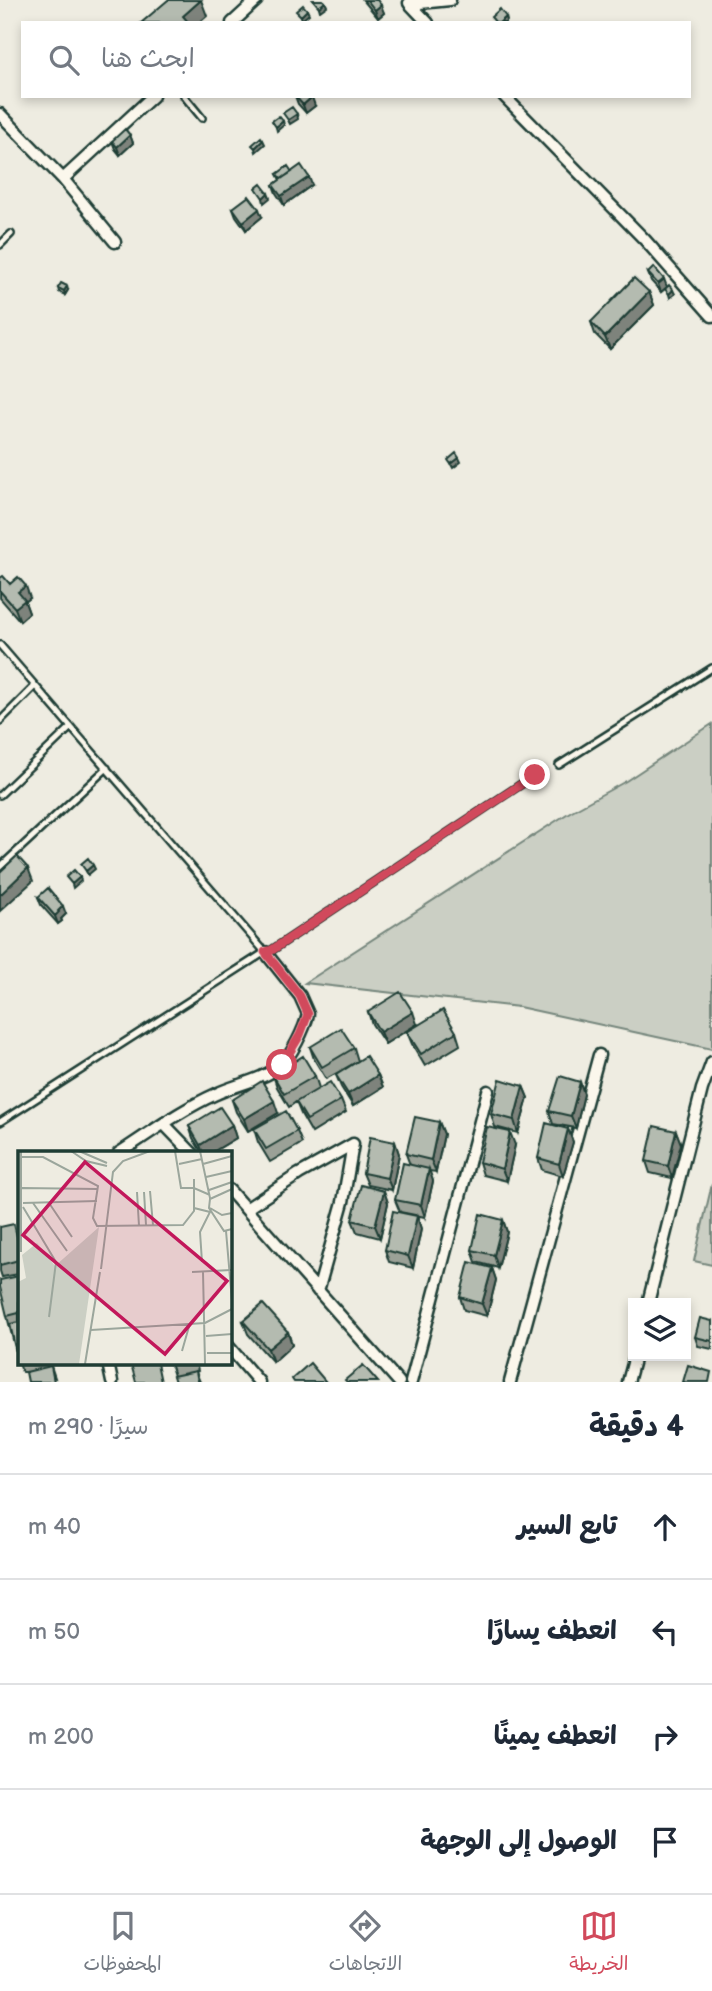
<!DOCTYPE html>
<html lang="ar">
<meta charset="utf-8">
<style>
:root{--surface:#fff;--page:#f2f2f3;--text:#1f2937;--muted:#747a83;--line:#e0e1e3;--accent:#d1495b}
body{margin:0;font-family:"Balsamiq Sans","Playpen Sans Arabic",sans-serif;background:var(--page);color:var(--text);direction:rtl}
.controls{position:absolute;right:21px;bottom:21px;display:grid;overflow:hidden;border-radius:0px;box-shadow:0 4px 10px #0003}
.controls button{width:63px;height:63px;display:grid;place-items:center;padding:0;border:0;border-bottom:2px solid var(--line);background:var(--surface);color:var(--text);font:35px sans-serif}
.stop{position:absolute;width:21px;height:21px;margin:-16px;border:5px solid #d1495b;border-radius:50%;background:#fff}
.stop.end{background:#d1495b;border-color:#fff;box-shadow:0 2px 7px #0008}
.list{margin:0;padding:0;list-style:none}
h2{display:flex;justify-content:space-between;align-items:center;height:91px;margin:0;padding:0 28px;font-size:30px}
h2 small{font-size:23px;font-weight:400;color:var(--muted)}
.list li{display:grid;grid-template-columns:46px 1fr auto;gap:21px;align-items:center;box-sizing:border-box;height:105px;padding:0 28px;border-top:2px solid var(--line)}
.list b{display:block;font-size:26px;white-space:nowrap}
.list em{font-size:23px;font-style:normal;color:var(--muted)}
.icon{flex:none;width:38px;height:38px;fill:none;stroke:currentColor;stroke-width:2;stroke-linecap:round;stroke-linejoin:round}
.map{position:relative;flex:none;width:712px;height:1382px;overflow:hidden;direction:ltr}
.search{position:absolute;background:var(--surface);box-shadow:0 4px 10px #0003;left:21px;right:21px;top:21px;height:77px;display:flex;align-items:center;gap:18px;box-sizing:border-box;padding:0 24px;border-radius:0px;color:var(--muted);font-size:26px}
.sheet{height:511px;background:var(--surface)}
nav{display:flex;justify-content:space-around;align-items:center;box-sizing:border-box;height:98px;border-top:2px solid var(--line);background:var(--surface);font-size:19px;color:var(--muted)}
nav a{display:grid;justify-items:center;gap:4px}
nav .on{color:var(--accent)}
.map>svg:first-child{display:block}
</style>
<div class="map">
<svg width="712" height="1382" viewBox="0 0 712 1382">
<rect width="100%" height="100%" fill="#eeece1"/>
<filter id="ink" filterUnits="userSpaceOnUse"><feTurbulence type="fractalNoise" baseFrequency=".0143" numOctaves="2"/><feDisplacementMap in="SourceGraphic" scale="14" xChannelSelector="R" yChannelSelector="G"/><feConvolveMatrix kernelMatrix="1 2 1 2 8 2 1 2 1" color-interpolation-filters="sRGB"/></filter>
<g filter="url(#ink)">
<path fill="#cbcfc4" stroke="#75867c" stroke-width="2" d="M 712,724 L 712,1049 L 519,1007 L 305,983 L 570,812 L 626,781 Z
M 712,1184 L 712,1265 L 694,1261 Z"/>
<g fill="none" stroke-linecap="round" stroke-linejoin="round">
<g stroke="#1f3d34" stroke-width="10">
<path id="lane" d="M 184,96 L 202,118
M 0,245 L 11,234
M 0,645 L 265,952
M 0,721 L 35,686
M 559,765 L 712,668
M 0,795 L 71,727
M 0,867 L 107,768
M 0,1122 L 265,952 L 272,950 L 535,775"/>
</g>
<g stroke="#1f3d34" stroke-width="15">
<path id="street" d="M 409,3 L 428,23
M 410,4 L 450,0
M 232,23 L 257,0
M 504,96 L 645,240 L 712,316
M 0,114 L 63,179 L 115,242
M 63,179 L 153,96
M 164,1124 L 192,1153
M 119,1153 C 150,1133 182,1109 216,1094 C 237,1084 261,1081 280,1066 C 291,1057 305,1028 308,1014 L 300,996 L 265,952
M 229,1190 L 399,1382
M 246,1209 L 299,1174 L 353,1144
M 318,1291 L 343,1202 L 353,1144
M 648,1303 L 702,1089 L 712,1062
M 229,1347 L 259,1382
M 108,1363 L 112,1382
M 411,1382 L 488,1091
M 510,1382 L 599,1055
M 628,1382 L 635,1356"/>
</g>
<use href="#lane" stroke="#fbf7ec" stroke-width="5"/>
<use href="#street" stroke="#fbf7ec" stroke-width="10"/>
</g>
<path fill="#9ba197" stroke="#1f3d34" stroke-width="2" d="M 363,0 L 377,0 L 384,13 L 378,18 Z
M 295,96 L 315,106 L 306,113 L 298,104 Z
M 130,135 L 133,143 L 120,155 L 115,149 L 112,141 Z
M 292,172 L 312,185 L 284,205 L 276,193 L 273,185 L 280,180 L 277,174 Z
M 233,208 L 262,217 L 246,230 L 236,216 Z
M 648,273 L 667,287 L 661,292 L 651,281 Z
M 58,288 L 68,290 L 65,295 L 59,292 Z
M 649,292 L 654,305 L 610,349 L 595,334 L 591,322 Z
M 0,578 L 30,598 L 25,602 L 29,613 L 20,621 L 0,598 Z
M 38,897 L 66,914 L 61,919 L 62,921 L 58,924 L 41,905 Z
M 368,1012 L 417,1024 L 385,1044 L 372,1024 Z
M 407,1032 L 456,1032 L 460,1045 L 425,1066 L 412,1044 Z
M 310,1047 L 354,1048 L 358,1061 L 326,1079 L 314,1059 Z
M 273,1075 L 315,1076 L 319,1088 L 341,1100 L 346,1112 L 312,1133 L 301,1114 L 296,1102 L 289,1107 L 277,1087 Z
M 336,1075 L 378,1075 L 383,1087 L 353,1106 L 341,1087 Z
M 580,1082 L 584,1094 L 576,1128 L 553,1124 L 549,1111 Z
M 523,1086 L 528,1098 L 518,1133 L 495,1127 L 491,1114 Z
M 232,1100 L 278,1113 L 248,1131 L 236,1112 Z
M 439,1122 L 444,1134 L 436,1172 L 429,1171 L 433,1181 L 425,1217 L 400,1212 L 395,1200 L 410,1165 L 406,1154 Z
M 232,1125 L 236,1138 L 211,1153 L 202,1153 L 193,1138 L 189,1126 Z
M 254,1129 L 297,1131 L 302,1143 L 270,1162 L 258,1142 Z
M 568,1129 L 573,1142 L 563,1176 L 542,1170 L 538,1158 Z
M 676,1131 L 681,1144 L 672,1178 L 650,1173 L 646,1161 Z
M 395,1142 L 399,1154 L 392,1190 L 368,1185 L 363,1173 Z
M 515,1145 L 507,1181 L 483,1175 L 479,1162 Z
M 384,1191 L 388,1203 L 380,1238 L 357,1232 L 352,1220 Z
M 417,1216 L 421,1229 L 413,1268 L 389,1262 L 385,1250 Z
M 503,1220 L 507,1232 L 498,1268 L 476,1262 L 472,1250 Z
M 0,1227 L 19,1237 L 19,1274 L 2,1277 L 0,1271 Z
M 492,1268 L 496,1280 L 487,1316 L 464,1310 L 460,1297 Z
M 19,1276 L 19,1363 L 46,1363 L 47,1367 L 51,1366 L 55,1378 L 26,1372 L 22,1372 L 18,1360 L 7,1316 Z
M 243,1321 L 288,1332 L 292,1345 L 273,1362 L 248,1334 Z
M 712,1321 L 712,1349 L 698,1346 L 695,1337 Z
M 170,1363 L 196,1363 L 198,1371 L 196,1372 L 200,1382 L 175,1382 L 174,1376 Z"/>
<path fill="#7e837b" stroke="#1f3d34" stroke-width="2" d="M 201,0 L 207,16 L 199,23 L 185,23 L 183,16 Z
M 325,2 L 327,6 L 320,11 L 319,7 Z
M 381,5 L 384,13 L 378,18 L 375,10 Z
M 307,10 L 309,14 L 302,20 L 301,16 Z
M 506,17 L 507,21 L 505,23 L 499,23 Z
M 312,97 L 315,106 L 306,113 L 303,105 Z
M 297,114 L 298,119 L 290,124 L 288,120 Z
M 283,121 L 284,125 L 277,131 L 276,127 Z
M 130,135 L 133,143 L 120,155 L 117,147 Z
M 263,140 L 265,144 L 256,152 L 255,148 Z
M 309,177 L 312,185 L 284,205 L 281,196 Z
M 268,193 L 270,198 L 264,203 L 263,198 Z
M 259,209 L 262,217 L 246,230 L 243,222 Z
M 664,279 L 667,287 L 661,292 L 658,284 Z
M 67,286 L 68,290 L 65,295 L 64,291 Z
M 673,290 L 675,294 L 670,298 L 669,294 Z
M 649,292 L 654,305 L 610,349 L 605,337 Z
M 459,458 L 461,462 L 453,468 L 451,464 Z
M 26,586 L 30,598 L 25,602 L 29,613 L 20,621 L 15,608 L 18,592 Z
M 93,865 L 95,869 L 88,875 L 86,871 Z
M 28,868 L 33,881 L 0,911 L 0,895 Z
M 80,877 L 81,881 L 73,888 L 72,884 Z
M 63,906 L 66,914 L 61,919 L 62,921 L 58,924 L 55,916 L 58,911 Z
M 413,1012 L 417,1024 L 385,1044 L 380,1032 Z
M 378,1075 L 383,1087 L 353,1106 L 348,1094 Z
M 580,1082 L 584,1094 L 576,1128 L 571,1116 Z
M 523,1086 L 528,1098 L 518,1133 L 514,1120 Z
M 274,1101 L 278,1113 L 248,1131 L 244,1119 Z
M 439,1122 L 444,1134 L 436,1172 L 431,1160 Z
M 232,1125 L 236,1138 L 211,1153 L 203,1153 L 200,1145 Z
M 568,1129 L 573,1142 L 563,1176 L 559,1164 Z
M 676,1131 L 681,1144 L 672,1178 L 668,1166 Z
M 510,1132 L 515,1145 L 507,1181 L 502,1169 Z
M 395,1142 L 399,1154 L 392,1190 L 387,1178 Z
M 429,1169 L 433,1181 L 425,1217 L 421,1205 Z
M 384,1191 L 388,1203 L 380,1238 L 375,1226 Z
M 417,1216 L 421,1229 L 413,1268 L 408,1256 Z
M 503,1220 L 507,1232 L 498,1268 L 494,1255 Z
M 492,1268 L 496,1280 L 487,1316 L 482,1304 Z
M 686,1327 L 688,1334 L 686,1343 Z
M 288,1332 L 292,1345 L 273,1362 L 268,1349 Z"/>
<path fill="#b4bbb0" stroke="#1f3d34" stroke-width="2" d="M 168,0 L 201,0 L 183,16 L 189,23 L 141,23 Z
M 313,0 L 323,0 L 325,2 L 319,7 Z
M 367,0 L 377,0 L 381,5 L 375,10 Z
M 303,5 L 307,10 L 301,16 L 296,11 Z
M 500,9 L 506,17 L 499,23 L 496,23 L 491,17 Z
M 295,96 L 311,96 L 312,97 L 303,105 Z
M 292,107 L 297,114 L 288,120 L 283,113 Z
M 279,116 L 283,121 L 276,127 L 272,121 Z
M 125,129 L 130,135 L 117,147 L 112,141 Z
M 261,137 L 263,140 L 255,148 L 252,145 Z
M 301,165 L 309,177 L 281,196 L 273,185 Z
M 288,166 L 292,172 L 281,179 L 277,174 Z
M 261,184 L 268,193 L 263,198 L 256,188 Z
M 249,196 L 259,209 L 243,222 L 233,208 Z
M 654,267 L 664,279 L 658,284 L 648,273 Z
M 634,278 L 649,292 L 605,337 L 591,322 Z
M 61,283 L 67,286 L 64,291 L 58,288 Z
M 669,285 L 673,290 L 669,294 L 665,289 Z
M 456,453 L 459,458 L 451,464 L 448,460 Z
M 3,576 L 10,584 L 18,577 L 26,586 L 18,592 L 25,600 L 15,608 L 0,591 L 0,578 Z
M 17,856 L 28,868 L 0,895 L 0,872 Z
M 88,858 L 93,865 L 86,871 L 81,864 Z
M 74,870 L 80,877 L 72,884 L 66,877 Z
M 48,888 L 63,906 L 58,911 L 59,912 L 55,916 L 38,897 Z
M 400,992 L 413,1012 L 380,1032 L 368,1012 Z
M 443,1010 L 456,1032 L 421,1054 L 407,1032 Z
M 341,1028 L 354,1048 L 322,1067 L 310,1047 Z
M 303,1056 L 315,1076 L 284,1094 L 273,1075 Z
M 366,1056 L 378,1075 L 348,1094 L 336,1075 Z
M 560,1076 L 580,1082 L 571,1116 L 549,1111 Z
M 500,1079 L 523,1086 L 514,1120 L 491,1114 Z
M 262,1081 L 274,1101 L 244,1119 L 232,1100 Z
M 330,1082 L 341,1100 L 307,1120 L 296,1102 Z
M 220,1107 L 232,1125 L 200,1145 L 189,1126 Z
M 286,1111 L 297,1131 L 266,1149 L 254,1129 Z
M 415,1117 L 439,1122 L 431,1160 L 406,1154 Z
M 546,1123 L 568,1129 L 559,1164 L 538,1158 Z
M 654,1126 L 676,1131 L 668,1166 L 646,1161 Z
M 487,1127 L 510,1132 L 502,1169 L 479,1162 Z
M 370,1137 L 395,1142 L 387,1178 L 363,1173 Z
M 403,1163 L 429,1169 L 421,1205 L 395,1200 Z
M 361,1185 L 384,1191 L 375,1226 L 352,1220 Z
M 393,1211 L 417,1216 L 408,1256 L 385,1250 Z
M 480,1214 L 503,1220 L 494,1255 L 472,1250 Z
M 14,1224 L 19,1245 L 19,1260 L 0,1265 L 0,1227 Z
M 469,1262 L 492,1268 L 482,1304 L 460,1297 Z
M 19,1276 L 19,1313 L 7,1316 L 0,1287 L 0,1280 Z
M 263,1304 L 288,1332 L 268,1349 L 243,1321 Z
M 700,1318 L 712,1321 L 712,1341 L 695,1337 Z
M 19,1322 L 19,1360 L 18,1360 L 10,1324 Z
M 136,1363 L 157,1363 L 161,1382 L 136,1382 L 131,1364 Z
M 310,1363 L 326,1382 L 294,1382 L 292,1379 Z
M 363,1365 L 378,1382 L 347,1382 L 345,1380 Z
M 688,1365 L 711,1372 L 709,1382 L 683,1382 Z
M 51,1366 L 54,1382 L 28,1382 L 26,1372 Z
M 196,1371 L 198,1382 L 175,1382 L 173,1376 Z"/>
</g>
<g fill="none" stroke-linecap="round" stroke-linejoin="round" filter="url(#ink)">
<path stroke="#d1495b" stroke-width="9" d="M 282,1065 L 300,1035 L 308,1014 L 300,996 L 265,952 L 272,950 L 535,775"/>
</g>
<g transform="translate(18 1151)">
<rect width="214" height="214" fill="#eeece1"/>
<path d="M 81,76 L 61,213 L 0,213 L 0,131 L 8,127 L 4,104 L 19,92 L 37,115 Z" fill="#cbcfc4"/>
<path fill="none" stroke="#9ba69c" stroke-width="2" d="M 53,0 L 68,10 L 89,15M 61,0 L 89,12M 157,0 L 163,37 L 176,37 L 176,28M 182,0 L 192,47M 4,6 L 25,6 L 80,35 L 75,67 L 79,75 L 165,74 L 176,60 L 176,37 L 192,44M 161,13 L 184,8M 185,13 L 214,5M 188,26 L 214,20M 4,37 L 80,38M 214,38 L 192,48 L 191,57 L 206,80 L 214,78M 191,39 L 214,31M 132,40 L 135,74M 119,41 L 121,75M 126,41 L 128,74M 5,52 L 79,50M 15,52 L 49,100M 31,52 L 54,86M 5,56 L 38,111 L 31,166M 176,57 L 192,61 L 182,81 L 184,111M 192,57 L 204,64 L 214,62M 208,80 L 214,150M 3,101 L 3,0M 83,118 L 95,21 L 105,10 L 132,0M 174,121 L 213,119M 185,121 L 187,213M 73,179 L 187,172 L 214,158M 188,185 L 214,183M 164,200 L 172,172M 189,202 L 214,202M 67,213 L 82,121"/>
<path fill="#c2185b" fill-opacity="0.15" stroke="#c2185b" stroke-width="3.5" d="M 67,11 L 209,130 L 147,203 L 5,84 Z"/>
<rect width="214" height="214" fill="none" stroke="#1f3d34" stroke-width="3.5"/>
</g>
</svg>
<div class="controls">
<button><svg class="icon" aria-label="layers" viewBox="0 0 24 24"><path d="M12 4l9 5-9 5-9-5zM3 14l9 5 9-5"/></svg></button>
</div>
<div class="stop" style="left:282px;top:1065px"></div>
<div class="stop end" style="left:535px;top:775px"></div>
<div class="search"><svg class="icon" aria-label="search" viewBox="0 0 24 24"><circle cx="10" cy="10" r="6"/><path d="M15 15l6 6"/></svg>ابحث هنا</div>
</div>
<section class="sheet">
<h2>4 دقيقة<small>سيرًا · 290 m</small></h2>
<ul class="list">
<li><svg class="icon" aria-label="ahead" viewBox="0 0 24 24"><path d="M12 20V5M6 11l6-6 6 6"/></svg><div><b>تابع السير</b></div><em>40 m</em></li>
<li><svg class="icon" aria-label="left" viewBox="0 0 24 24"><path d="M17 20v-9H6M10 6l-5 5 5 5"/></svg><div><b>انعطف يسارًا</b></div><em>50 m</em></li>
<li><svg class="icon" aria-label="right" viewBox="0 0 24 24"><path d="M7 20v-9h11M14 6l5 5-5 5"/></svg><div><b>انعطف يمينًا</b></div><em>200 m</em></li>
<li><svg class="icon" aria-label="arrive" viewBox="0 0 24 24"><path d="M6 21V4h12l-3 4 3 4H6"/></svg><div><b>الوصول إلى الوجهة</b></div></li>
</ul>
</section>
<nav>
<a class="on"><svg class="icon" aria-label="map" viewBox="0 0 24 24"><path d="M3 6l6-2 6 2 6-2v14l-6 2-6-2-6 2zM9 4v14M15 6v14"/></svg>الخريطة</a>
<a><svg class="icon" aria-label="directions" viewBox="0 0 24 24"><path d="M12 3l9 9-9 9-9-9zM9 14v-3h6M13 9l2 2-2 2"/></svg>الاتجاهات</a>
<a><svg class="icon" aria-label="saved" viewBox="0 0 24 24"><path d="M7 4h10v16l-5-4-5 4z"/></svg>المحفوظات</a>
</nav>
